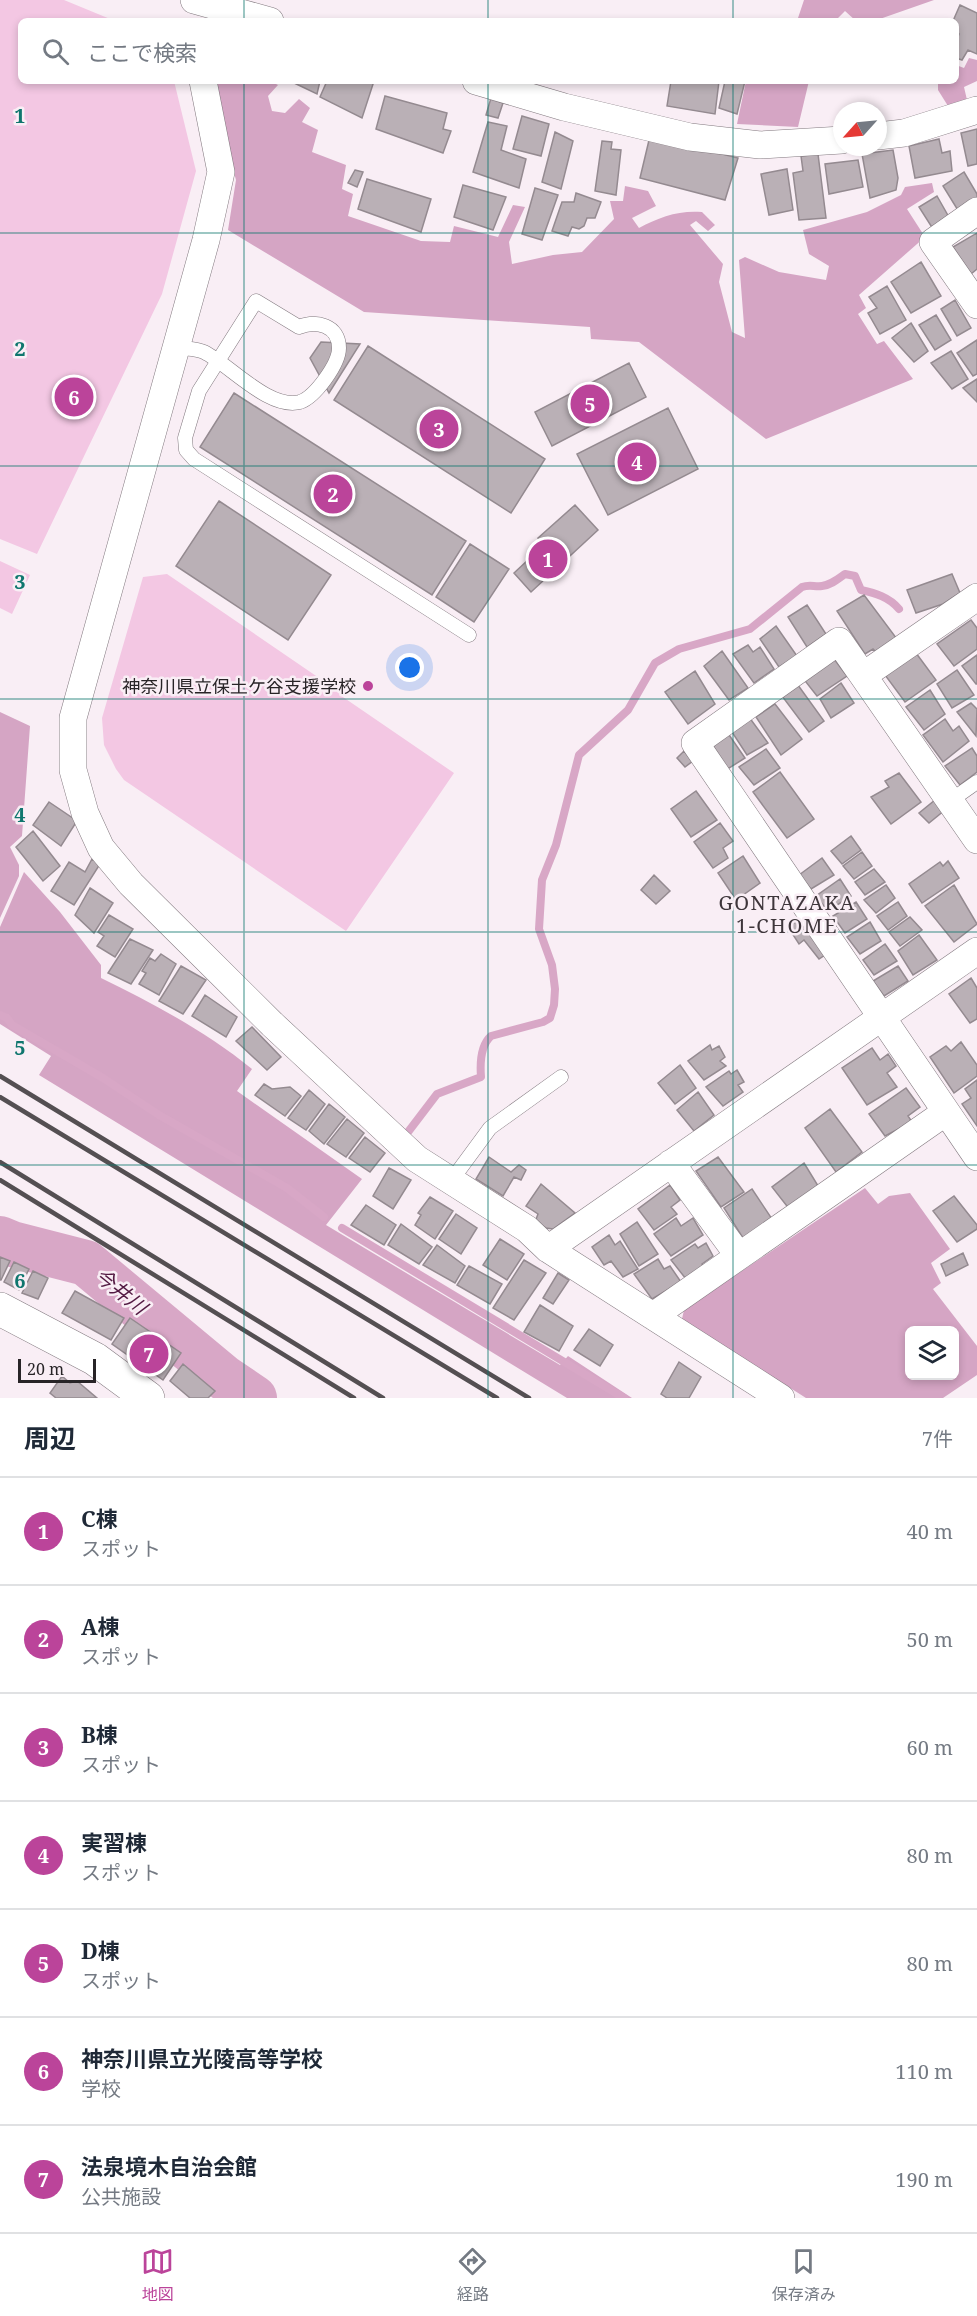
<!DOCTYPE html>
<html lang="ja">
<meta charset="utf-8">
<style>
:root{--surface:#fff;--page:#f6f6f7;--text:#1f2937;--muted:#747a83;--line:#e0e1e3;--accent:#bb449a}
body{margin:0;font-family:"Noto Serif","Noto Sans JP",serif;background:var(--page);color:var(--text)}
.controls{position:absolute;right:18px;bottom:18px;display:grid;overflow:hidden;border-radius:9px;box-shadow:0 3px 9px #0003}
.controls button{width:54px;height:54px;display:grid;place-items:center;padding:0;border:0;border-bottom:2px solid var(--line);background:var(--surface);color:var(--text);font:30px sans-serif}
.compass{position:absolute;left:833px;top:102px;width:54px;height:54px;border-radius:50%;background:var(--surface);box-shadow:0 3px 9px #0003;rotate:243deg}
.scale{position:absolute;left:18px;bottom:15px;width:78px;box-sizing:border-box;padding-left:6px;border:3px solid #282427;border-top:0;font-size:16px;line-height:21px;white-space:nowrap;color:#282427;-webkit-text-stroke:4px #f9eef5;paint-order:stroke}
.you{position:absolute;left:410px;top:668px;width:21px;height:21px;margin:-15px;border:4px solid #fff;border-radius:50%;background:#1a73e8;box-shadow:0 0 0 9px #1a73e833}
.badge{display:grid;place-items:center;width:39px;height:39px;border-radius:50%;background:var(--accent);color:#fff;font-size:20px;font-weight:700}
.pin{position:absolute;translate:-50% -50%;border:3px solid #fff;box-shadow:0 2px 6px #0006}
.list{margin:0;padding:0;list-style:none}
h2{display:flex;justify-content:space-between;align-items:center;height:78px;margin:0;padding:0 24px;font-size:26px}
h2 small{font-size:20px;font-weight:400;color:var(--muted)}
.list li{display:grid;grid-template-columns:39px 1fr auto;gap:18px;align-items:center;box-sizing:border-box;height:108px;padding:0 24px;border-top:2px solid var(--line)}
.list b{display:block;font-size:22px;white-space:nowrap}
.list p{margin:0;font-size:20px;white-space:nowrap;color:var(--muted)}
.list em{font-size:20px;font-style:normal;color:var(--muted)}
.icon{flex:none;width:33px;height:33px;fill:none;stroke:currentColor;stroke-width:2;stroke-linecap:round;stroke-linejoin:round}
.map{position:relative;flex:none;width:977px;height:1398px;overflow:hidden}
.search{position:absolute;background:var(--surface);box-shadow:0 3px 9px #0003;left:18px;right:18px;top:18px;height:66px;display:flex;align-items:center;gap:15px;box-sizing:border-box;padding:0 21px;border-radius:9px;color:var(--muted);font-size:22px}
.sheet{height:834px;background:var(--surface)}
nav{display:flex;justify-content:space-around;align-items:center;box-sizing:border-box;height:84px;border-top:2px solid var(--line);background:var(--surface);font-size:16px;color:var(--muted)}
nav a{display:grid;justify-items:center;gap:3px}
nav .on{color:var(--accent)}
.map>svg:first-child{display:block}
</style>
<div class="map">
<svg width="977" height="1398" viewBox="0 0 977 1398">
<rect width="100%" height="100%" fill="#f9eef5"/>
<path fill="#f3c7e3" d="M 0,0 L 64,0 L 115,21 L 21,21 L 21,81 L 174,81 L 196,171 L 162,294 L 37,554 L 0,539 Z
M 0,561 L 30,575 L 12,614 L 0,608 Z
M 167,574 L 341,693 L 340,695 L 454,773 L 346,931 L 124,780 L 116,769 L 104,745 L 102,718 L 143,577 Z"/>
<path fill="#d5a5c4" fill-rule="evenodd" d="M 804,0 L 934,0 L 874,21 L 856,21 L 845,11 L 835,21 L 797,21 Z
M 969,58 L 977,60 L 977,81 L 964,87 L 967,100 L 948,106 L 938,90 L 938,81 L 956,81 L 956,65 L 964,68 Z
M 209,81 L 270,81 L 278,85 L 268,96 L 272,111 L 285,113 L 299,99 L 310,108 L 302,122 L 318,130 L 312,152 L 346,165 L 342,189 L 353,194 L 348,216 L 421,241 L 450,242 L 454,226 L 498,237 L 513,205 L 525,207 L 509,242 L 512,264 L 553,255 L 582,252 L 614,219 L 610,201 L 623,201 L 625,186 L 648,191 L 656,206 L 632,218 L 639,228 C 659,217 679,210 702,212 L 715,225 L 708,231 L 696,221 L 690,225 L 723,264 L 719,282 L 732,332 L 745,338 L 739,260 L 745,257 L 779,272 L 826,280 L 829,266 L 809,254 L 803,230 L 867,212 L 901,195 L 905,187 L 932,183 L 934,192 L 907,209 L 925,237 L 859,295 L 866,308 L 858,314 L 877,344 L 884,341 L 913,379 L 766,439 L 639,342 L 591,339 L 590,327 L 364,312 L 228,230 L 236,180 Z
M 746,81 L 809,81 L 798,127 L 737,124 Z
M 0,712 L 30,726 L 22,836 L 10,847 L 19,865 L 19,876 L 0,918 Z
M 24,872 L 60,912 L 101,965 L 101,978 C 154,1004 207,1032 252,1069 L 237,1091 L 362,1179 L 326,1225 L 560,1365 L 568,1356 L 632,1398 L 567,1398 L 39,1075 L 51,1056 L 0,1024 L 0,927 Z
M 865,1188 L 878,1204 L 889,1196 L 910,1193 L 950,1249 L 931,1263 L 941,1283 L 933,1289 L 977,1346 L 977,1375 L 943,1398 L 806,1398 L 682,1319 L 684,1310 ZM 910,1330 L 954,1330 L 954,1376 L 910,1376 Z"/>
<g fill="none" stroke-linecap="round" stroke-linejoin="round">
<path stroke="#d8a7c6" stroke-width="8" d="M 0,1015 L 7,1018 L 12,1025 L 103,1078 L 159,1115 L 287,1188 L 324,1217
M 405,1136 L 437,1094 L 481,1077 C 480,1064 481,1045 491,1036 L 543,1022 L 550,1018 L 554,1005 L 555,989 L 552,965 L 539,929 L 542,880 L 556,845 L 579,755 L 628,710 L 655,663 L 679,649 L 750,629 L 802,587 C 810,584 814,587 822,586 C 831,585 838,579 845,574 L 855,576 L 861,590 C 875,593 889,597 899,609
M 342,1228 L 624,1398"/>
<path stroke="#d8a7c6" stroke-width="46" d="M 0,1239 L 12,1244 L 86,1263 L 223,1377 L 254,1398"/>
</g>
<path fill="#bab0b6" stroke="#948a90" stroke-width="1.5" d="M 960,5 L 977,13 L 977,54 L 968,50 L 962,60 L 956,58 L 956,43 L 959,34 L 956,30 L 956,21 L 953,21 Z
M 290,81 L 320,81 L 317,94 Z
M 327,81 L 374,81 L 362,118 L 320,97 Z
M 671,81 L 719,81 L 715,114 L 667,106 Z
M 725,81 L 745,81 L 737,114 L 719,108 Z
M 385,96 L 447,113 L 443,129 L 451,131 L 443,153 L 376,129 Z
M 491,98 L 503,103 L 498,118 L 486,115 Z
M 522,116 L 549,124 L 541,156 L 513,149 Z
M 488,122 L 507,126 L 501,150 L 526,159 L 519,188 L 473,172 Z
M 977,129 L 977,164 L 968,166 L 961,133 Z
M 555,132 L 573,141 L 561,189 L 542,182 Z
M 650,136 L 738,158 L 725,200 L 640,178 Z
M 939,139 L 942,153 L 950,151 L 952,171 L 915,178 L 909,146 Z
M 602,141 L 612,142 L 611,149 L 621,150 L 616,195 L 595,191 Z
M 893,150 L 898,178 L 896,190 L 870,198 L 862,154 Z
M 818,154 L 826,218 L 799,220 L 793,173 L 803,171 L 801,156 Z
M 858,160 L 863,187 L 829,194 L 825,164 Z
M 787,169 L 793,210 L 769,215 L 761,174 Z
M 355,170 L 363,172 L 357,187 L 348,183 Z
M 964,172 L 977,194 L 977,201 L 959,212 L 943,186 Z
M 367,179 L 431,199 L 421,232 L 358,209 Z
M 463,185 L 506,197 L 493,230 L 454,217 Z
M 535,188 L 558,195 L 542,240 L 522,234 Z
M 576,193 L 601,202 L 595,218 L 587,218 L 584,226 L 579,229 L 572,227 L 568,236 L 552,231 L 562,202 L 574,202 Z
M 937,196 L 950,219 L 933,229 L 919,207 Z
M 977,233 L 977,269 L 971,274 L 953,247 Z
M 921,262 L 941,296 L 911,313 L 891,282 Z
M 887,286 L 906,320 L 880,334 L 868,313 L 877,308 L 869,297 Z
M 955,300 L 971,328 L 957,336 L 941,309 Z
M 936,315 L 951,340 L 935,350 L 919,325 Z
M 911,323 L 928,351 L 914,362 L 892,338 Z
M 977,340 L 977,374 L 973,376 L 957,353 Z
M 321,342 L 360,344 L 329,393 L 310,358 Z
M 368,346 L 545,459 L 511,513 L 334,400 Z
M 951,351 L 968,379 L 952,389 L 931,363 Z
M 629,363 L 646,397 L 552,446 L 535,412 Z
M 977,379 L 977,402 L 963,388 Z
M 234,393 L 466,541 L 432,595 L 200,447 Z
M 668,408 L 698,469 L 608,515 L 577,454 Z
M 219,501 L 331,575 L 288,640 L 176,566 Z
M 575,505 L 598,530 L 531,592 L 514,573 L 544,545 L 538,538 Z
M 470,544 L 509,569 L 474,622 L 436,597 Z
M 952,574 L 960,593 L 943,604 L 916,613 L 907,590 Z
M 864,595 L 897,639 L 877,653 L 873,649 L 865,654 L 837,611 Z
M 807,605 L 826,634 L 807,647 L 788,617 Z
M 971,620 L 977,628 L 977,649 L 954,666 L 937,644 Z
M 776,626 L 797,656 L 779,667 L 760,639 Z
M 748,645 L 753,652 L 760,647 L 774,669 L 754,683 L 733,654 Z
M 722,651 L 748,688 L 729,700 L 704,666 Z
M 916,653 L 936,680 L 905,702 L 885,675 Z
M 831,655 L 847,676 L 817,696 L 802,677 Z
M 977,655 L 977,684 L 976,684 L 962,666 Z
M 957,670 L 974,695 L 952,708 L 937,684 Z
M 695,671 L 715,704 L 688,724 L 665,692 Z
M 795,681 L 824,721 L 809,732 L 779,692 Z
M 841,683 L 854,703 L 831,718 L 820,699 Z
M 930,690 L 945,714 L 924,730 L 906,707 Z
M 971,703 L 977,709 L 976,736 L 957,712 Z
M 775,704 L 802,739 L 781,755 L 756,717 Z
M 749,717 L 768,743 L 747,755 L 730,729 Z
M 945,719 L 953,731 L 959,726 L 969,741 L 943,762 L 923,735 Z
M 725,729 L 745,758 L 726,770 L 710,740 Z
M 972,748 L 977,756 L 977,772 L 960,785 L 945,766 Z
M 766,749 L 780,768 L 754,785 L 739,767 Z
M 684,751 L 693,761 L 685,767 L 677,758 Z
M 780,772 L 814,819 L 787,838 L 753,792 Z
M 899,773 L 921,802 L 891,824 L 871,797 L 889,787 L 885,781 Z
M 696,791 L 717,820 L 691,837 L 671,809 Z
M 935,800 L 945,810 L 929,823 L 919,813 Z
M 49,802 L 77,821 L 61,846 L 33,825 Z
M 720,823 L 733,841 L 723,848 L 728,858 L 713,868 L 694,842 Z
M 33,831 L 60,866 L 43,881 L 16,847 Z
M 851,836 L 861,850 L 842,864 L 831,851 Z
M 862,852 L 872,866 L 854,879 L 843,866 Z
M 743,856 L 760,883 L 736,900 L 718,873 Z
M 822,858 L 834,875 L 811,889 L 799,875 Z
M 92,859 L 100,864 L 74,905 L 51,891 L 69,862 L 85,872 Z
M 948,861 L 959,878 L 922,903 L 909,884 L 940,862 L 943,866 Z
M 874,869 L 885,882 L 865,895 L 855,882 Z
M 654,875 L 670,891 L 656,904 L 641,890 Z
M 840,879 L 851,896 L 828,911 L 816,896 Z
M 886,885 L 895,898 L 876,913 L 864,900 Z
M 954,885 L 977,924 L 954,942 L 925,906 Z
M 90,888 L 113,903 L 94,933 L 75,915 Z
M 856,902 L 867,919 L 845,933 L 833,916 Z
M 898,902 L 907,916 L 888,930 L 877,916 Z
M 109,915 L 133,929 L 115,957 L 97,946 L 104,936 L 98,932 Z
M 910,917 L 922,930 L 900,946 L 889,932 Z
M 800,919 L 825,955 L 819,959 L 804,940 L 799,944 L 788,927 Z
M 870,922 L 881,941 L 860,954 L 847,937 Z
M 919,935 L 937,960 L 913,975 L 898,951 Z
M 130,939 L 153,950 L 131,984 L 108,973 Z
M 885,944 L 897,961 L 874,975 L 863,960 Z
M 161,954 L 176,964 L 159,995 L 139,984 L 146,973 L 142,971 L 150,958 L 155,961 Z
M 181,966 L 206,980 L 183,1014 L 159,1001 Z
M 898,966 L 908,981 L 884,996 L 873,981 Z
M 971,978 L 977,988 L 977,1019 L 970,1023 L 949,994 Z
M 205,995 L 237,1017 L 226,1037 L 192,1016 Z
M 252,1027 L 281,1057 L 267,1070 L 236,1041 Z
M 961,1042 L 977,1065 L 977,1076 L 954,1093 L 930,1057 L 946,1046 L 951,1051 Z
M 710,1045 L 712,1050 L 719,1046 L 725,1057 L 720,1061 L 726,1066 L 704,1080 L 688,1061 Z
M 872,1048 L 880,1060 L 888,1054 L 896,1066 L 887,1073 L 897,1087 L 867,1105 L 842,1068 Z
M 680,1065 L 696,1088 L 675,1104 L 658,1083 Z
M 737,1070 L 744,1082 L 738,1085 L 743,1092 L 723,1106 L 706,1087 L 729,1071 L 731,1074 Z
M 977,1080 L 977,1126 L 962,1104 L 971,1098 L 965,1089 Z
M 264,1084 L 272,1089 L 290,1087 L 301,1096 L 285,1116 L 255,1095 Z
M 906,1088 L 920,1107 L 908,1116 L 912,1122 L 885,1136 L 869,1114 Z
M 309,1090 L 325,1104 L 306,1130 L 288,1118 Z
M 698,1092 L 714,1115 L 694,1131 L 677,1110 Z
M 329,1104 L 345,1117 L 324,1144 L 309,1131 Z
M 830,1109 L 862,1152 L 836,1172 L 805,1128 Z
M 347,1119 L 364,1133 L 346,1157 L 327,1144 Z
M 365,1137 L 385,1153 L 370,1172 L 349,1158 Z
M 489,1157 L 511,1172 L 519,1165 L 526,1170 L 521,1180 L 514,1177 L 503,1196 L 476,1179 Z
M 718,1157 L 744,1192 L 721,1207 L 696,1171 Z
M 804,1163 L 820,1189 L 790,1210 L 772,1187 Z
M 389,1168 L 411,1180 L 393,1209 L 373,1196 Z
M 541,1184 L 575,1213 L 553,1229 L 546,1228 L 535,1222 L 538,1214 L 526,1206 Z
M 670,1185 L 680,1200 L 671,1207 L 677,1214 L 654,1230 L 638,1209 Z
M 752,1189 L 772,1219 L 743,1238 L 724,1208 Z
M 954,1196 L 977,1225 L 977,1229 L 957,1242 L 933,1211 Z
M 430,1197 L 453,1211 L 435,1239 L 415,1225 L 421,1215 L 418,1213 Z
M 366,1205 L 396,1225 L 384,1245 L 351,1225 Z
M 456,1214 L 477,1228 L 461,1254 L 439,1239 Z
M 676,1218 L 681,1226 L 693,1218 L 703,1235 L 671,1256 L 654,1234 Z
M 637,1222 L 658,1254 L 639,1266 L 620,1234 Z
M 401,1224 L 432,1247 L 419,1264 L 388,1245 Z
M 609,1235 L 615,1245 L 620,1241 L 638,1269 L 623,1277 L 611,1261 L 604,1265 L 592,1247 Z
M 500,1239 L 524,1254 L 507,1280 L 483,1265 Z
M 706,1243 L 713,1256 L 702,1264 L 705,1267 L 686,1279 L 671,1260 L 695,1244 L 698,1248 Z
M 437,1245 L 465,1266 L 455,1283 L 423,1265 Z
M 963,1253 L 968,1265 L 946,1276 L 941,1264 Z
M 0,1257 L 10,1261 L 1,1280 L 0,1280 Z
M 658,1259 L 664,1269 L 670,1266 L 681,1282 L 652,1299 L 634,1274 Z
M 524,1260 L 546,1273 L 514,1320 L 493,1308 Z
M 14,1262 L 29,1269 L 19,1290 L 4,1282 Z
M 469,1266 L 502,1284 L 490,1304 L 457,1285 Z
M 33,1271 L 48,1278 L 38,1299 L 22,1293 Z
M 558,1273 L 569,1280 L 553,1304 L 543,1298 Z
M 75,1291 L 124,1318 L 111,1340 L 62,1313 Z
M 540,1305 L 573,1326 L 559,1351 L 524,1332 Z
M 130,1318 L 181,1353 L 163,1380 L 112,1344 Z
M 589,1329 L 613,1345 L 600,1366 L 574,1350 Z
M 679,1362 L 701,1377 L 689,1398 L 667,1398 L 661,1394 Z
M 183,1364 L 215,1391 L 208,1398 L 190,1398 L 170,1381 Z
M 62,1376 L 70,1383 L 77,1381 L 97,1398 L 56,1398 L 50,1393 Z"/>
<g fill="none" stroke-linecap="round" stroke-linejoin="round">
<g stroke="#82797f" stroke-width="15">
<path id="service" d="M 176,347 C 185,349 196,348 204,352 C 230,365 269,410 300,402 C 315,397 339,364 339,348 C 339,325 316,320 299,327 L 256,301 L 199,391 L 185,438 L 186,450 L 194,459 L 469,635
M 950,801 L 977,782
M 451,1181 L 490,1128 L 561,1077"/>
</g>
<g stroke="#82797f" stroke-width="28">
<path id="minor" d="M 194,0 L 270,21
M 203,81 L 221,172 L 206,240 L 73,718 L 73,770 L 85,813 L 101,848 L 131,884 L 272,1024 L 417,1159 L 527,1229 L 548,1249 L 781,1398
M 476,81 L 564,107 L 690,137 L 760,145 L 842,140
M 878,136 L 904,133 L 977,110
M 977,211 L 933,242 L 977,305
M 864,675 L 977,597
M 977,840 L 839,641 L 695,743 L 977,1157
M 671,1163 L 739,1256
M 548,1249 L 977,951
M 653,1316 L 946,1112"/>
</g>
<g stroke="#82797f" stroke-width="34">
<path id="tertiary" d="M 0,1309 L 95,1359 L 148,1398"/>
</g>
<use href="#service" stroke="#fff" stroke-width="14"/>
<use href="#minor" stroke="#fff" stroke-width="27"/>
<use href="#tertiary" stroke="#fff" stroke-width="33"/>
<path stroke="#544f52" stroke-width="4.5" d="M 0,1076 L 529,1398
M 0,1097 L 497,1398
M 0,1162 L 383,1398
M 0,1180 L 354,1398"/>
</g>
<path fill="none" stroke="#0f766e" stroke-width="1.5" stroke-opacity="0.55" d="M 244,0 L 244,21M 488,0 L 488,21M 733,0 L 733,21M 244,81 L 244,1398M 488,81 L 488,1398M 733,81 L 733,1398M 0,233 L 977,233M 0,466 L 977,466M 0,699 L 977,699M 0,932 L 977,932M 0,1165 L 977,1165"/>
<circle fill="#bb449a" stroke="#f9eef5" stroke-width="2" cx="368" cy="686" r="6"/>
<g text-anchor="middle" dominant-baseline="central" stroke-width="5" stroke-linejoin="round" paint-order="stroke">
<g font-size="18" fill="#282427" stroke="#f9eef5" text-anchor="end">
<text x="356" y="686">神奈川県立保土ケ谷支援学校</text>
</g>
<g font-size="20" letter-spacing="1.5" fill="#3e363b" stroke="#f9eef5">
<text x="787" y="902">GONTAZAKA<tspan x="787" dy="23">1-CHOME</tspan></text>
</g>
<g font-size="20" font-style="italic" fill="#531a43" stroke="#f9eef5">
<text transform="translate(121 1291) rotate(39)">今井川</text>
</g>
</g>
<g font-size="20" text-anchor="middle" font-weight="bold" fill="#0f766e" stroke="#f9eef5" stroke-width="5" stroke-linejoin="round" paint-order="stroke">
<text x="20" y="123">1</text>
<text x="20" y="356">2</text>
<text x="20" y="589">3</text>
<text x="20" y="822">4</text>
<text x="20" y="1055">5</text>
<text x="20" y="1288">6</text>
</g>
</svg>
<div class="controls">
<button><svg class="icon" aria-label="layers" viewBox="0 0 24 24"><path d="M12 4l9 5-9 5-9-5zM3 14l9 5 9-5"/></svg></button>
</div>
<svg class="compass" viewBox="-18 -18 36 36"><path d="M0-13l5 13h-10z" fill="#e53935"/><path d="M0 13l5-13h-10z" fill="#747a83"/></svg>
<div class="scale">20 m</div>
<div class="you"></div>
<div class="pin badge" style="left:548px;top:559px">1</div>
<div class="pin badge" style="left:333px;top:494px">2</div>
<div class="pin badge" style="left:439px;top:429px">3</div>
<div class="pin badge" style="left:637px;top:462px">4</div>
<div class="pin badge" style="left:590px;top:404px">5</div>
<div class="pin badge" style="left:74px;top:397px">6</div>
<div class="pin badge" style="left:149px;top:1354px">7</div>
<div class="search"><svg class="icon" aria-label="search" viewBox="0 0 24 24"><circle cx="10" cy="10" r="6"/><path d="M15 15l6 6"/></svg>ここで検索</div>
</div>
<section class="sheet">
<h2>周辺<small>7件</small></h2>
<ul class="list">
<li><span class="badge">1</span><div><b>C棟</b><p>スポット</p></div><em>40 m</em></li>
<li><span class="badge">2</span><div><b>A棟</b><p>スポット</p></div><em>50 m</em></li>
<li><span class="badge">3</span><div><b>B棟</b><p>スポット</p></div><em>60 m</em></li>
<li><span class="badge">4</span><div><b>実習棟</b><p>スポット</p></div><em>80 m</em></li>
<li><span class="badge">5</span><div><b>D棟</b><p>スポット</p></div><em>80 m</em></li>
<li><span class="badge">6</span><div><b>神奈川県立光陵高等学校</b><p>学校</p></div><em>110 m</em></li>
<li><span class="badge">7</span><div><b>法泉境木自治会館</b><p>公共施設</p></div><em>190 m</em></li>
</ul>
</section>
<nav>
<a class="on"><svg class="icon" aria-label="map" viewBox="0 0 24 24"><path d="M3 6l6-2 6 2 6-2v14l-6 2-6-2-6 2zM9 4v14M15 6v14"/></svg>地図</a>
<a><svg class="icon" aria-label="directions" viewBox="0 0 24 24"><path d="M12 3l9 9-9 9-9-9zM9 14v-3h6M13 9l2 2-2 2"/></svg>経路</a>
<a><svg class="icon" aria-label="saved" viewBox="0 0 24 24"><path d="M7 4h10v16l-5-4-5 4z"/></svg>保存済み</a>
</nav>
